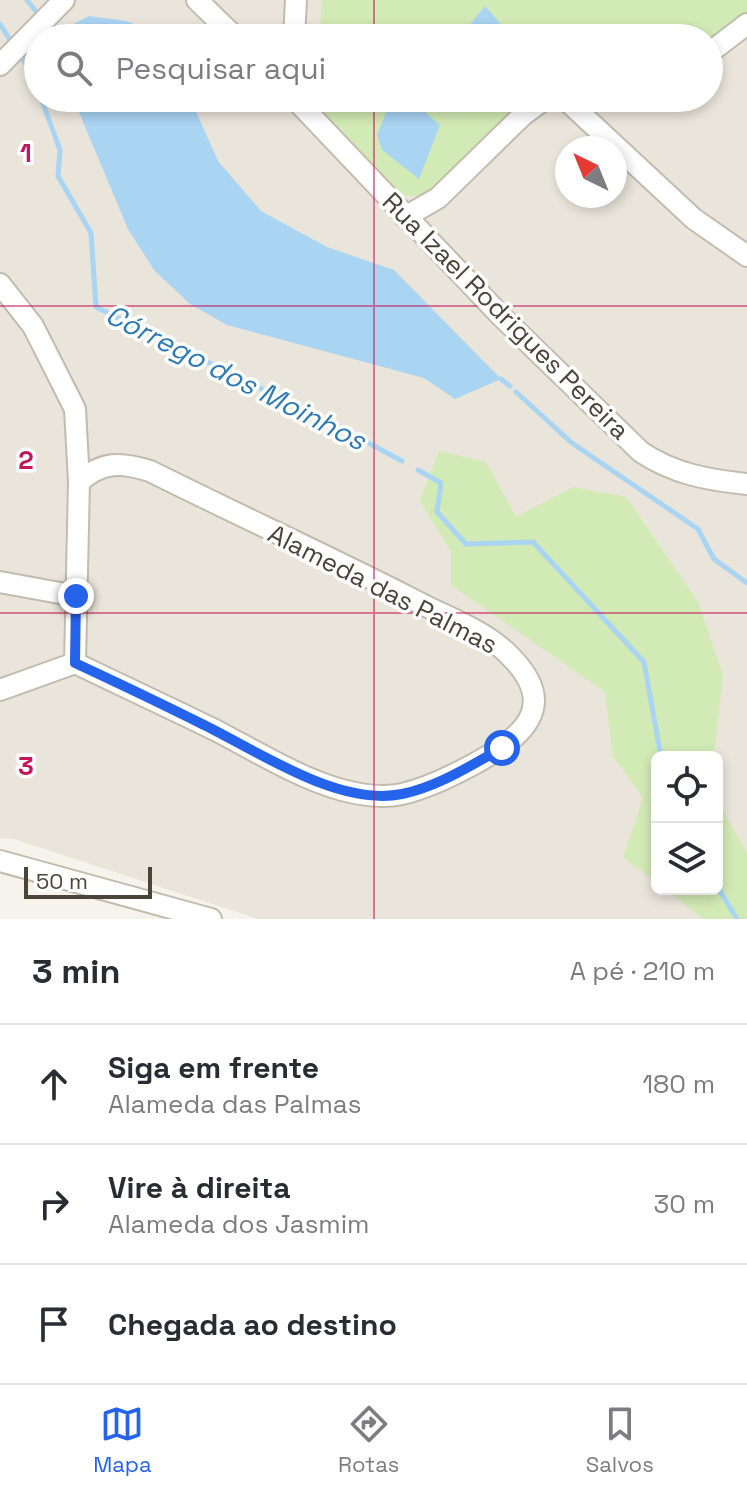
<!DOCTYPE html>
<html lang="pt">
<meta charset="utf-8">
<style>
:root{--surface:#fff;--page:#f2f2f3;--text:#2b2b33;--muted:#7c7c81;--line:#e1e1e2;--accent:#2563eb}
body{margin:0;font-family:"Space Grotesk",sans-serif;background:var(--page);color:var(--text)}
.controls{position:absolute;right:24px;bottom:24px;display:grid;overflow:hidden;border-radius:12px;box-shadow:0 4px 12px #0003}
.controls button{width:72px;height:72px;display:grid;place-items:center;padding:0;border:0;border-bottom:2px solid var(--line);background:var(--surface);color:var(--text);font:40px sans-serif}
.compass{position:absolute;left:555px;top:136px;width:72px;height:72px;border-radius:50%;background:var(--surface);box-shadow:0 4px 12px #0003;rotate:317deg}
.scale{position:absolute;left:24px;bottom:20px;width:128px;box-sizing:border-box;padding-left:8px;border:4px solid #4b4439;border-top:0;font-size:22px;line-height:28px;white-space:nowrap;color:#4b4439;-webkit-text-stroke:6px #fff;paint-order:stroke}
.stop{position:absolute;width:24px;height:24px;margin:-18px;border:6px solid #2563eb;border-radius:50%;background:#fff}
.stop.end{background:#2563eb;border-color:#fff;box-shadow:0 2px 8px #0008}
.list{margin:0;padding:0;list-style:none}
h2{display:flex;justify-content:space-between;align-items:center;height:104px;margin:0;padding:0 32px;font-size:34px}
h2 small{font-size:26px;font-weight:400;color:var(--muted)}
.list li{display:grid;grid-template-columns:52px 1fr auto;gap:24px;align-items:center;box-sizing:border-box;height:120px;padding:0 32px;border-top:2px solid var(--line)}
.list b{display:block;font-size:30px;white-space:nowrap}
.list p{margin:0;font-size:26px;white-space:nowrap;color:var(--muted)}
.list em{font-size:26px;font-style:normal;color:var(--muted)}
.icon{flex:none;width:44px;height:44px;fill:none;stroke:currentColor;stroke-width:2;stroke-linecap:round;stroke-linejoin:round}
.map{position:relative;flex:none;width:747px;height:919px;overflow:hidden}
.search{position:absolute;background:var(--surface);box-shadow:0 4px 12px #0003;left:24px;right:24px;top:24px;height:88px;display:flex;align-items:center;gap:20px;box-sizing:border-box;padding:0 28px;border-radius:44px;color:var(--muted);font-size:30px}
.sheet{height:464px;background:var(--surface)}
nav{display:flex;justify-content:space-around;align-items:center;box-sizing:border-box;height:112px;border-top:2px solid var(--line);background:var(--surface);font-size:22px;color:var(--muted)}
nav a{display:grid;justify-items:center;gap:4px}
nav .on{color:var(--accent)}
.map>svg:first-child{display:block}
</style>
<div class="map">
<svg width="747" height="919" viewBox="0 0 747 919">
<rect width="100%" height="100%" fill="#f6f3ec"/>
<path fill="#eae5da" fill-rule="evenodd" d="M 0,0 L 747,0 L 747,919 L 258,919 L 14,839 L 0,838 ZM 38,38 L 709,38 L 709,98 L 38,98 ZM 567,148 L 615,148 L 615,196 L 567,196 ZM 657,757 L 717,757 L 717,889 L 657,889 Z"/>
<path fill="#d2eab5" d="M 322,0 L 747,0 L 747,12 L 709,44 L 709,38 L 320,38 Z
M 317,98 L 532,98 L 429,196 L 405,196 L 330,123 Z
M 439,451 L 486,462 L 516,517 L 573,487 L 626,497 L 698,602 L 723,675 L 714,757 L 657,757 L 657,883 L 623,857 L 643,798 L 613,756 L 605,692 L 451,585 L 451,552 L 420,501 Z
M 717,801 L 747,853 L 747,919 L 703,919 L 665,889 L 717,889 Z"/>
<path fill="#a9d4f2" d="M 485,6 L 505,29 L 502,38 L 459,38 Z
M 89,16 L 126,21 L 168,38 L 52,38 L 52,35 Z
M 73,98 L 190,98 L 218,161 L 261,211 L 327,247 L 394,270 L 501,379 L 455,399 L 424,378 L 227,325 L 190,304 L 154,270 L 128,229 Z
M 411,100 L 440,125 L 419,179 L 382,150 L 377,135 L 387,110 Z"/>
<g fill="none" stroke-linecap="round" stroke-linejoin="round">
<path stroke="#a9d4f2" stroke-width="5" d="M 27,0 L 41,18
M 0,24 L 12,43
M 18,52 L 32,73 L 38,89
M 41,98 L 60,150 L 58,176 L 91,233 L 96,307 L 339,427 L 402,461
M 501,379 L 510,386
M 516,392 L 572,443 L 698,529 L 714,559 L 747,583
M 418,470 L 441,483 L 437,512 L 466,544 L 533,542 L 644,662 L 661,757
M 717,886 L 737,919"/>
<g stroke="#c2bbae" stroke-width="24">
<path id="street" d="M 197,0 L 236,38
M 294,38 L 296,0
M 709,53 L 747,24
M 0,65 L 64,0
M 294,98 L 501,316 L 641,452 C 674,474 708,480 747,484
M 564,98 L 694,219 L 747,256
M 405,217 L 438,198 L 523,115 L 546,98
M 0,284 L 33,326 L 75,409 L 79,482 L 75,663
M 0,582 L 76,596
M 75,663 C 123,686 170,708 217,731 C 257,752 299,778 342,790 C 361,795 384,798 402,794 C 428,788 452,776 474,764 C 523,737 561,706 509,655 C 485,630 446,617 416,601 C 328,556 238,515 150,471 C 121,462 102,461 79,482
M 0,690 L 75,663
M 0,861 L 211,919"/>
</g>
<use href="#street" stroke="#fff" stroke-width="20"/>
</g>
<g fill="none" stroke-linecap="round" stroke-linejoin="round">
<path stroke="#2563eb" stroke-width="10" d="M 76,596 L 75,663 C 118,683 160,703 202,724 C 258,751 338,807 402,794 C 437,787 470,766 502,748"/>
</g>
<path fill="none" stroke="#c2185b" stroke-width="2" stroke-opacity="0.55" d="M 374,0 L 374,38M 374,98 L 374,919M 0,306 L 747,306M 0,613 L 747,613"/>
<g text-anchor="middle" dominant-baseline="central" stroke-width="7" stroke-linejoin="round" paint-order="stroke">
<g font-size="26" fill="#4b4439" stroke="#fff">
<text transform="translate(506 316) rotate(45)">Rua Izael Rodrigues Pereira</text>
<text transform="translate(383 589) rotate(27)">Alameda das Palmas</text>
</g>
<g font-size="28" font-style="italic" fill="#2e7ab2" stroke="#fff">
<text transform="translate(236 377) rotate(27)">Córrego dos Moinhos</text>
</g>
</g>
<g font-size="26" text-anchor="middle" font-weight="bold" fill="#c2185b" stroke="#fff" stroke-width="7" stroke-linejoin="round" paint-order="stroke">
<text x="26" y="162">1</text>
<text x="26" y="469">2</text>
<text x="26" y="775">3</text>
</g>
</svg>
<div class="controls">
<button><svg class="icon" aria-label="locate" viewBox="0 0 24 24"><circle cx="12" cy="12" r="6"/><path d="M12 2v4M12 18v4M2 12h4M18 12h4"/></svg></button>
<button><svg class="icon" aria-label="layers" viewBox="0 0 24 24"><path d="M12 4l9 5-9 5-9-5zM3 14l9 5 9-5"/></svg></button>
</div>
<svg class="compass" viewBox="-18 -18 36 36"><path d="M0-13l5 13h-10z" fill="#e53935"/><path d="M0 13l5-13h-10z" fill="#7c7c81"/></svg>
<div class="scale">50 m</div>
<div class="stop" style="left:502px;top:748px"></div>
<div class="stop end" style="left:76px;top:596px"></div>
<div class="search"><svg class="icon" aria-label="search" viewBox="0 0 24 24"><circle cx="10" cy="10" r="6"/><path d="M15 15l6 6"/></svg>Pesquisar aqui</div>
</div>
<section class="sheet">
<h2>3 min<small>A pé · 210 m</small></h2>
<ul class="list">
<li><svg class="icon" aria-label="ahead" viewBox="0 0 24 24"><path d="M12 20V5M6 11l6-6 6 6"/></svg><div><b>Siga em frente</b><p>Alameda das Palmas</p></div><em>180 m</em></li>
<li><svg class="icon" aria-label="right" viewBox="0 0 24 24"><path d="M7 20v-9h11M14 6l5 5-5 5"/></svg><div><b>Vire à direita</b><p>Alameda dos Jasmim</p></div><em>30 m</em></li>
<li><svg class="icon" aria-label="arrive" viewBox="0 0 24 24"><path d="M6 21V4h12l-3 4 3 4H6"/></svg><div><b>Chegada ao destino</b></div></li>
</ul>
</section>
<nav>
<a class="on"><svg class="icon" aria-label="map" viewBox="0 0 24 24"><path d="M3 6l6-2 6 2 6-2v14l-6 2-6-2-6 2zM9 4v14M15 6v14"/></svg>Mapa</a>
<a><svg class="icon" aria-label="directions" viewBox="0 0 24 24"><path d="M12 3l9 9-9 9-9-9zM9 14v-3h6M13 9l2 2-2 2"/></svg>Rotas</a>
<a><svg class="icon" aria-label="saved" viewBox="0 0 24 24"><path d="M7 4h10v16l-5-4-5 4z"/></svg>Salvos</a>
</nav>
